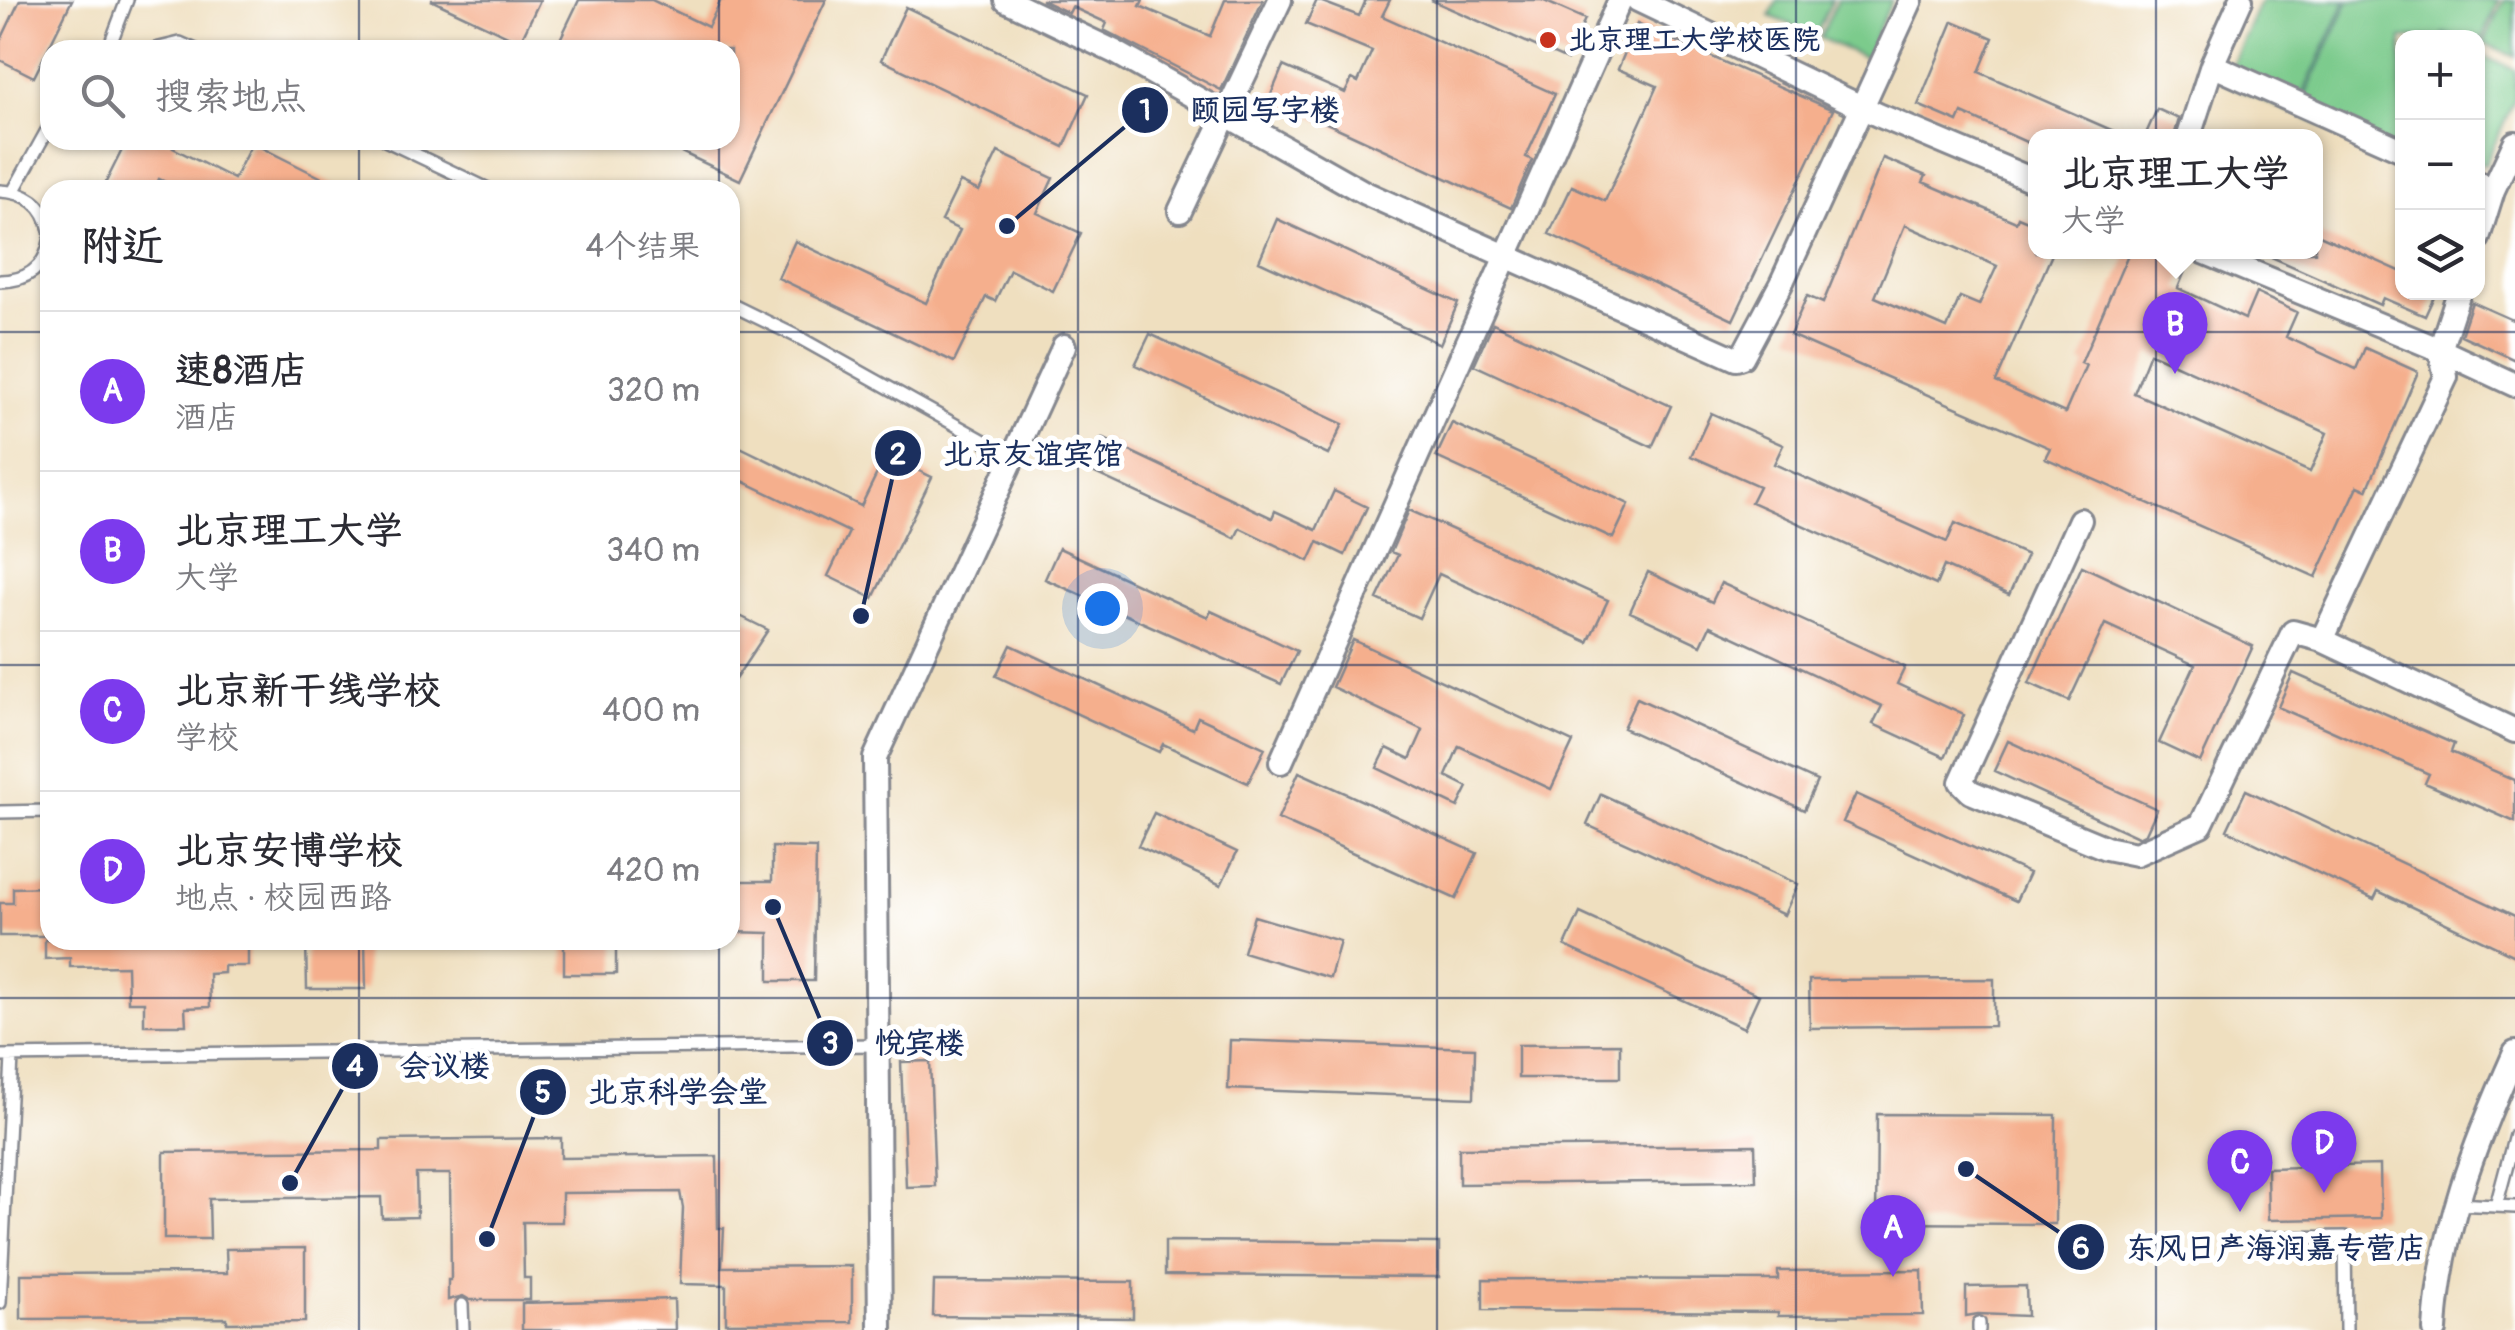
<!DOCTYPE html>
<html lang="zh">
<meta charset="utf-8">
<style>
:root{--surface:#fff;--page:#f7f7f7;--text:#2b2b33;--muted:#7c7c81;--line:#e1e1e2;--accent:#7c3aed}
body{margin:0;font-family:Pangolin,"LXGW WenKai TC",sans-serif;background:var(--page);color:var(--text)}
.controls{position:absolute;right:30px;top:30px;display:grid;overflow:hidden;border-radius:20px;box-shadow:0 2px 8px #0004}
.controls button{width:90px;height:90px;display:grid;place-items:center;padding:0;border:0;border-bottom:2px solid var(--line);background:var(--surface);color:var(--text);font:50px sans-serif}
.you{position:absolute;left:1102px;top:608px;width:35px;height:35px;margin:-25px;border:8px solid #fff;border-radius:50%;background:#1a73e8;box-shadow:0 0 0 15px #1a73e833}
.badge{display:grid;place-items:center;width:65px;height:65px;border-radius:50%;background:var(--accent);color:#fff;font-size:32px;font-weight:700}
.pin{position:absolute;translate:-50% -82px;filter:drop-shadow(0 2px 5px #0008)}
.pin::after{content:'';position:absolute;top:52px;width:35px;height:30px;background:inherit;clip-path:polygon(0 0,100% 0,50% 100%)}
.popup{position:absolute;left:2028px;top:129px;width:295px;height:130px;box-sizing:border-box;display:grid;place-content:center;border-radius:20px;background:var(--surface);filter:drop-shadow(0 2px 8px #0005);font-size:32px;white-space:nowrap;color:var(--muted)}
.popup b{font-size:38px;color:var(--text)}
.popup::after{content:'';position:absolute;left:50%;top:100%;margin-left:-20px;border:20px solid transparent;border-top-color:var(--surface)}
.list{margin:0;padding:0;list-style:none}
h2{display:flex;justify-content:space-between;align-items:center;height:130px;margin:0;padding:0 40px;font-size:42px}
h2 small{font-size:32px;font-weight:400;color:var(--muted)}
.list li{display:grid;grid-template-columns:65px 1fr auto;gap:30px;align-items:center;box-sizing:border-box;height:160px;padding:0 40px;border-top:2px solid var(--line)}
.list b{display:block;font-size:38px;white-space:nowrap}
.list p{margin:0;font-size:32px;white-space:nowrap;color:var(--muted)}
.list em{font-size:32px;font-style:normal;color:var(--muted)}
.icon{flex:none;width:55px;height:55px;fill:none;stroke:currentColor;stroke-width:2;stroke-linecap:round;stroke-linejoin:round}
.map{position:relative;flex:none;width:2515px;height:1330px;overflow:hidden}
.search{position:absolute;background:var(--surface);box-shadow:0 2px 8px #0004;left:40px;top:40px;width:700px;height:110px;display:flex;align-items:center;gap:25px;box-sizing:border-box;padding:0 35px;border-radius:30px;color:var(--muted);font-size:38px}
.panel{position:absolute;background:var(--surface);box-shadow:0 2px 8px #0004;left:40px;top:180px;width:700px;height:770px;border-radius:30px}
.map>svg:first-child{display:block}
</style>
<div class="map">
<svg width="2515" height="1330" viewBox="0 0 2515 1330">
<rect width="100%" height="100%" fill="#fff"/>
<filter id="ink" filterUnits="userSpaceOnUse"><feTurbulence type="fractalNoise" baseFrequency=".01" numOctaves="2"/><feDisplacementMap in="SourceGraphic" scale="20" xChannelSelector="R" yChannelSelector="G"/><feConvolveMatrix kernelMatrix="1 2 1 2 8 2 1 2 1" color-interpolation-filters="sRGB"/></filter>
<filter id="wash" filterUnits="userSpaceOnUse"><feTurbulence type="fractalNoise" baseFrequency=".0048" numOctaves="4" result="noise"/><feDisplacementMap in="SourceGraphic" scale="40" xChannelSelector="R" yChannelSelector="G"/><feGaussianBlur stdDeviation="2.25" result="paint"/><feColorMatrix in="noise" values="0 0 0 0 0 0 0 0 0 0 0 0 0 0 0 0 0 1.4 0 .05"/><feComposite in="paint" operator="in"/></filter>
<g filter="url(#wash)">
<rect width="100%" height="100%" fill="#efdfbf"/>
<path fill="#7ccb8c" stroke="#4c7d75" stroke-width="2.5" d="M 1777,0 L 1832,0 L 1816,35 L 1770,16 Z
M 1837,0 L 1892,0 L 1866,58 L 1820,38 Z
M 2261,0 L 2346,0 L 2294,114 L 2224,82 Z
M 2349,0 L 2499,0 L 2478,48 L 2478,38 L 2453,37 L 2443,33 L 2449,37 L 2402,38 L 2402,161 L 2297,114 Z
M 2504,0 L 2515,0 L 2515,57 L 2484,43 Z
M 2478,51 L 2483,53 L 2482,56 L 2515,70 L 2515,98 L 2485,165 L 2478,161 Z"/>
<g id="blocks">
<path fill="#f5af8d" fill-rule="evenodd" d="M 20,0 L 72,0 L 34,77 L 0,60 L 0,42 Z
M 431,0 L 540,0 L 520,42 Z
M 579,0 L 652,0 L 708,27 L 721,0 L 826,0 L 740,180 L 656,140 L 730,140 L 730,50 L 555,50 Z
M 1041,0 L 1143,0 L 1140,6 L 1210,36 L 1225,0 L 1263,0 L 1221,90 L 1104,30 L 1107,23 L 1072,7 L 1069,13 Z
M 1317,0 L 1359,16 L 1366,0 L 1390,0 L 1382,16 L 1555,94 L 1526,157 L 1532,160 L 1511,208 L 1270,97 L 1283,66 L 1345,93 L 1352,79 L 1358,82 L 1372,51 L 1306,24 Z
M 1431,0 L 1542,0 L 1585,19 L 1567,60 Z
M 906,7 L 1088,94 L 1064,147 L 881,60 Z
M 1953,21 L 1993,38 L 1979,72 L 2125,136 L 2035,136 L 2035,146 L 1962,113 L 1958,122 L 1918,105 Z
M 1637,24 L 1833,110 L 1733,320 L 1549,234 L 1572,186 L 1605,201 L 1657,86 L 1618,69 Z
M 2157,109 L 2179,119 L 2174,136 L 2145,136 Z
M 127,140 L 178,140 L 173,148 L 234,179 L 252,143 L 346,190 L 182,190 L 159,179 L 154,190 L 102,190 Z
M 998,152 L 1053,178 L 1037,213 L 1081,233 L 1053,291 L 1010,270 L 995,301 L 986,297 L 954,362 L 778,278 L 795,241 L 926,303 L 960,230 L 941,221 L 960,182 L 979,191 Z
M 1883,158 L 1926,176 L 1923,182 L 2016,222 L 2018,217 L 2035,224 L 2035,252 L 2053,252 L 1996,382 L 2065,413 L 2086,365 L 2081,363 L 2129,252 L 2159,252 L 2188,264 L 2178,288 L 2245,319 L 2256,293 L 2297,312 L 2286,337 L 2356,369 L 2365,348 L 2418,372 L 2367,490 L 2358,486 L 2316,577 L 2045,458 L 2050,448 L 1790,335 L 1807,296 L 1823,303 ZM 1905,225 L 1997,266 L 1979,305 L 1960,297 L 1947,328 L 1875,297 ZM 2150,353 L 2327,433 L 2310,472 L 2134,393 Z
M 1277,219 L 1458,303 L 1440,344 L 1259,261 Z
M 2315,233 L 2402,272 L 2402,292 L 2436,292 L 2425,316 L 2383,298 L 2380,305 L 2260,252 L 2315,252 Z
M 2472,302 L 2515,321 L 2515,360 L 2461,335 Z
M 1493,323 L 1671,406 L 1652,447 L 1474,365 Z
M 1150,334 L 1343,424 L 1328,455 L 1135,365 Z
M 1711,413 L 1783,445 L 1774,464 L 1947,542 L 1955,523 L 2027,555 L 2009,595 L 1944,566 L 1936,585 L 1751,502 L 1759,486 L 1691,456 Z
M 1452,423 L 1629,504 L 1613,538 L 1436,457 Z
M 1102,438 L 1272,518 L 1275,511 L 1316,530 L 1334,491 L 1367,507 L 1345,555 L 1318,542 L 1309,561 L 1240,528 L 1235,538 L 1088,470 Z
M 730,442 L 861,506 L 886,455 L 932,477 L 873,598 L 828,576 L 849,532 L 730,475 Z
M 1409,510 L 1608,600 L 1588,642 L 1439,574 L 1419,618 L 1377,599 L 1398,555 L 1391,552 Z
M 1059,548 L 1208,617 L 1211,611 L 1297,651 L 1281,684 L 1045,579 Z
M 2082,566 L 2253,646 L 2200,762 L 2159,743 L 2195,665 L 2105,624 L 2069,701 L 2029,683 Z
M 1648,572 L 1712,602 L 1721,583 L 1905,667 L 1897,684 L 1964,715 L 1945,757 L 1873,724 L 1882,706 L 1710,626 L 1701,645 L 1630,612 Z
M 730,611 L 768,630 L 730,687 Z
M 1353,640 L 1573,742 L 1551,789 L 1459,746 L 1446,776 L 1468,787 L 1458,807 L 1377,768 L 1387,748 L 1410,759 L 1423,730 L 1332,687 Z
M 1011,645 L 1193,729 L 1198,717 L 1265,748 L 1248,783 L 1163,744 L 1159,752 L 996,676 Z
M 2293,673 L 2454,744 L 2451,752 L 2515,780 L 2515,822 L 2425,783 L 2429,774 L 2278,707 Z
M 1637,698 L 1817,781 L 1804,810 L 1623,728 Z
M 2008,741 L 2157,809 L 2146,833 L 2138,837 L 1994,771 Z
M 1299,772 L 1477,853 L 1456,899 L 1278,819 Z
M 2246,790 L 2515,916 L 2515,956 L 2378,891 L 2374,899 L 2227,830 Z
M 1601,794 L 1798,884 L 1784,915 L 1587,825 Z
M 1856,794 L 2029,873 L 2016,901 L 1843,822 Z
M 1154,813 L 1237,852 L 1221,885 L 1138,846 Z
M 772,847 L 816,848 L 814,981 L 769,981 L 769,933 L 730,932 L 730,881 L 772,881 Z
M 50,887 L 50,936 L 0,936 L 0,903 L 13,903 L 13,888 Z
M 1580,913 L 1759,995 L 1744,1028 L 1565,946 Z
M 1254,916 L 1340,941 L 1330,978 L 1243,952 Z
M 45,940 L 248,940 L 248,966 L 224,966 L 224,973 L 209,974 L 210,1007 L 185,1008 L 186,1025 L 144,1025 L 144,1002 L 128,1002 L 127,966 L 70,967 L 70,958 L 45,959 Z
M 306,940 L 365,940 L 366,989 L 307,989 Z
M 564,940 L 616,940 L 616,974 L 564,974 Z
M 1994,979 L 1994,1026 L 1810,1028 L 1809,980 Z
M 1230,1040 L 1475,1048 L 1474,1098 L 1228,1089 Z
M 1620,1044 L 1620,1078 L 1518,1078 L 1518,1045 Z
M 930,1061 L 935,1186 L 906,1187 L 901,1062 Z
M 1877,1114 L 2056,1115 L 2055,1224 L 1876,1223 Z
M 561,1138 L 561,1158 L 717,1156 L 718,1228 L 724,1228 L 722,1267 L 852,1266 L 852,1322 L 726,1323 L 726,1285 L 680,1284 L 683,1208 L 680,1192 L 562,1193 L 562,1222 L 523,1222 L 524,1278 L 530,1278 L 530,1300 L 470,1300 L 463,1296 L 448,1300 L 448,1280 L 451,1280 L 450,1174 L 416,1174 L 417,1217 L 382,1218 L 381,1197 L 209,1199 L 210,1239 L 164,1239 L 164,1152 L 381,1150 L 381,1140 Z
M 1755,1145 L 1756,1181 L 1459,1184 L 1459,1148 Z
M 2380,1165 L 2381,1218 L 2268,1220 L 2267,1168 Z
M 1165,1241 L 1439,1243 L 1439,1277 L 1165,1275 Z
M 305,1248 L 305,1322 L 227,1323 L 227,1318 L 21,1319 L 21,1274 L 227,1273 L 226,1249 Z
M 1922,1270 L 1923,1315 L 1778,1316 L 1778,1312 L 1483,1310 L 1483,1279 L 1778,1280 L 1778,1271 Z
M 934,1281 L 1133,1282 L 1133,1318 L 933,1316 Z
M 2026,1286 L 2027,1316 L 1978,1314 L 1966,1316 L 1966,1287 Z
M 674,1299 L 675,1330 L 522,1330 L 522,1303 Z"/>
</g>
</g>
<g filter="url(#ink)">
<use href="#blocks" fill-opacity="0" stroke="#85878e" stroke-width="2.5"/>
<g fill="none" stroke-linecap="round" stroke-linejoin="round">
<g stroke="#85878e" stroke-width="16">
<path id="service" d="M 108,50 L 127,0
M 151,50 L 180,43 L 196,50
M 385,140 L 490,190
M 0,191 C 26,192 45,204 50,231
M 13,192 L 50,125
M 0,281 C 26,281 45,268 50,241
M 730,304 L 798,337 L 1013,457
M 0,812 L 50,811
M 0,1056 L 877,1045
M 2456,1204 L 2515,1207
M 2496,1206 L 2515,1135
M 2261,1238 L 2345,1237 L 2346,1330
M 0,1303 L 12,1057
M 462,1305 L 463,1330
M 1979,1323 L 1979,1330"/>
</g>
<g stroke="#85878e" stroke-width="28">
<path id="minor" d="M 1006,0 L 1115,52 L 1365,193 L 1736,359 L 1742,357 L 1781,284 L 1911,0
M 1638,0 L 1878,115 L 2035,181
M 2212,65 L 2402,150
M 2189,136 L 2212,65 L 2241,0
M 2478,183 L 2493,190 L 2515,143
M 1180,211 L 1280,0
M 2478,238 L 2493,190
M 2204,252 L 2440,350 L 2515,385
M 2459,292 L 2440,350 L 2446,377 L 2322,640 L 2515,731
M 2080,520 L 1961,782 L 1971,792 L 2106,848 L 2136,854 L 2201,825 L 2293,632 L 2322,640
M 1281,762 L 1620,0
M 880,1330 L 875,758 L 1064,346
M 2435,1330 C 2440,1231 2475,1143 2515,1053"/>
</g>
<use href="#service" stroke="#fff" stroke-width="11"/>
<use href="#minor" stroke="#fff" stroke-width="22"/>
</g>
</g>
<path fill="none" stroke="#1b2f5e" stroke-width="2.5" stroke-opacity="0.55" d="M 359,0 L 359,50M 719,0 L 719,50M 1078,0 L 1078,1330M 1437,0 L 1437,1330M 1796,0 L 1796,1330M 2156,0 L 2156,1330M 359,140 L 359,190M 719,140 L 719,190M 0,332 L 50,332M 730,332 L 2515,332M 0,665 L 50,665M 730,665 L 2515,665M 359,940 L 359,1330M 719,940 L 719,1330M 0,998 L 2515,998"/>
<circle fill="#c8321e" stroke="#fff" stroke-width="4" cx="1548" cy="40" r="10"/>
<g text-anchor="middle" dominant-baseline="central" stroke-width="10" stroke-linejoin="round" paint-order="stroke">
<g font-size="28" font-weight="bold" fill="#1b2f5e" stroke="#fff" text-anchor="start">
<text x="1568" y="40">北京理工大学校医院</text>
</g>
</g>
<path fill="none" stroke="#1b2f5e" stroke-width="4" d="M1007 226L1145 110M861 616L898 453M773 907L830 1043M290 1183L355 1066M487 1239L543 1092M1966 1169L2081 1247"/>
<g fill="#1b2f5e" stroke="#fff" stroke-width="4">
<circle cx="1007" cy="226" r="10"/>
<circle cx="861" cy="616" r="10"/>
<circle cx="773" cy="907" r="10"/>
<circle cx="290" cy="1183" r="10"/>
<circle cx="487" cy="1239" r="10"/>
<circle cx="1966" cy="1169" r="10"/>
<circle cx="1145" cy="110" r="25"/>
<circle cx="898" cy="453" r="25"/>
<circle cx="830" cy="1043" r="25"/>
<circle cx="355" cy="1066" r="25"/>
<circle cx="543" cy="1092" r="25"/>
<circle cx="2081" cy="1247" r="25"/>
</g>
<g font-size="30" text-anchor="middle" font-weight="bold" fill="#fff">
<text x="1145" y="120">1</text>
<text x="898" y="464">2</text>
<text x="830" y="1053">3</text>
<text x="355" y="1076">4</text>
<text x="543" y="1102">5</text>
<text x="2081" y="1258">6</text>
</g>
<g font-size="30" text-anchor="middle" font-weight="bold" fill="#1b2f5e" stroke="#fff" stroke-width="10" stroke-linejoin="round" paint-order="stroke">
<text x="1265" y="120">颐园写字楼</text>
<text x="1033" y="464">北京友谊宾馆</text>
<text x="920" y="1053">悅宾楼</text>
<text x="445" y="1076">会议楼</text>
<text x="678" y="1102">北京科学会堂</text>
<text x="2276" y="1258">东风日产海润嘉专营店</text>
</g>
</svg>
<div class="controls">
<button>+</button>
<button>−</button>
<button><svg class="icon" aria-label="layers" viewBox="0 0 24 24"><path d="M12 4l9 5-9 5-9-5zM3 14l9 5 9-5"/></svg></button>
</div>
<div class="you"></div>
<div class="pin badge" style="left:1893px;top:1277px">A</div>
<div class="pin badge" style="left:2175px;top:374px">B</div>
<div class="popup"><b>北京理工大学</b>大学</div>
<div class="pin badge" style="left:2240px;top:1212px">C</div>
<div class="pin badge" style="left:2324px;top:1193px">D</div>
<div class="search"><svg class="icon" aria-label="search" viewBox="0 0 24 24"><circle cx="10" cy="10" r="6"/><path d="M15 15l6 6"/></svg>搜索地点</div>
<section class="panel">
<h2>附近<small>4个结果</small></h2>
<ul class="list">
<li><span class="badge">A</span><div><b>速8酒店</b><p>酒店</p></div><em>320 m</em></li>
<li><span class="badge">B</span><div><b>北京理工大学</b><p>大学</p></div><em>340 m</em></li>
<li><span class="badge">C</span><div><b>北京新干线学校</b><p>学校</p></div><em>400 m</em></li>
<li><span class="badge">D</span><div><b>北京安博学校</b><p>地点 · 校园西路</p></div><em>420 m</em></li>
</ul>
</section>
</div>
